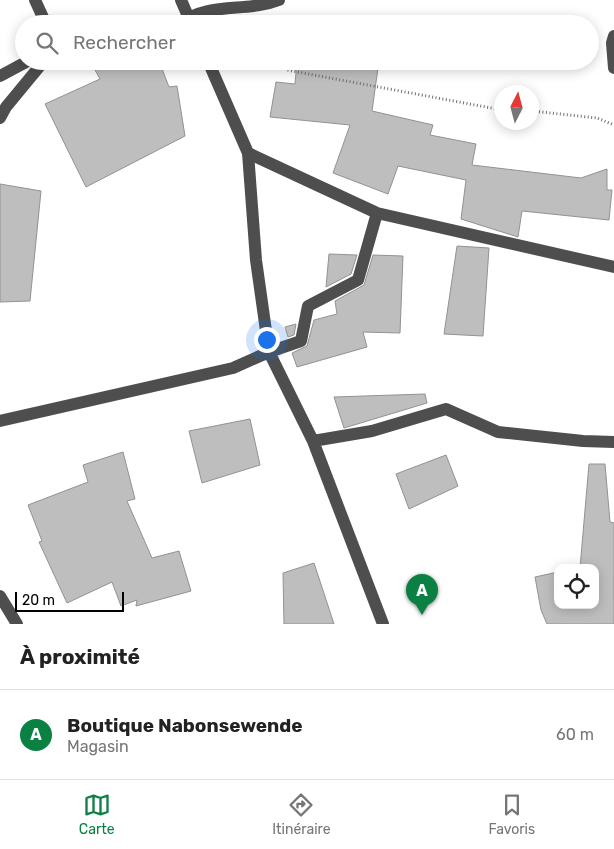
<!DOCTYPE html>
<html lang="fr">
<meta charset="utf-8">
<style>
:root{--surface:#fff;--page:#f2f2f2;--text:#222;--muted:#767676;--line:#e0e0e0;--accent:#0b8043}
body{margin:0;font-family:Rubik,sans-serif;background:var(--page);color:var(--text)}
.controls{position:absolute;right:15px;bottom:15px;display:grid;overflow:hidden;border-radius:10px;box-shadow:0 2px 12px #0003}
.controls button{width:45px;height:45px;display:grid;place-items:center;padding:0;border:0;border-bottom:1px solid var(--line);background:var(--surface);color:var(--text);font:25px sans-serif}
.compass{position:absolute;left:494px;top:85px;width:45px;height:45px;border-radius:50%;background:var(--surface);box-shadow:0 2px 12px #0003;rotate:6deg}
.scale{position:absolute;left:15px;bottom:12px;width:109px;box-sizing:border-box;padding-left:5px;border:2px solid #000;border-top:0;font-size:14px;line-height:18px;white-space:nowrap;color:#000;-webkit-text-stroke:4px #fff;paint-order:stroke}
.you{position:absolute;left:266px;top:339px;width:18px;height:18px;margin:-12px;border:4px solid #fff;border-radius:50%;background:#1a73e8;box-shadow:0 0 0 8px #1a73e833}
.badge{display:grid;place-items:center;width:32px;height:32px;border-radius:50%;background:var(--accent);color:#fff;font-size:16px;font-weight:700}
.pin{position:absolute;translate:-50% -41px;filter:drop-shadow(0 1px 2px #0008)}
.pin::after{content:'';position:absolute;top:26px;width:18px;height:15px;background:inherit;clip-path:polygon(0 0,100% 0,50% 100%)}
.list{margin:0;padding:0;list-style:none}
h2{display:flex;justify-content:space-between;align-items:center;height:65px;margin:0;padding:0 20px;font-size:21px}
h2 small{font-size:16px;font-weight:400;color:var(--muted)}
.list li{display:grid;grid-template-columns:32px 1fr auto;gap:15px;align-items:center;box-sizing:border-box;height:90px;padding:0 20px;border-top:1px solid var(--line)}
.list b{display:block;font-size:19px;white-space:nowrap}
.list p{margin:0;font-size:16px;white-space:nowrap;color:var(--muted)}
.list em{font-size:16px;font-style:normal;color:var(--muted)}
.icon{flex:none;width:28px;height:28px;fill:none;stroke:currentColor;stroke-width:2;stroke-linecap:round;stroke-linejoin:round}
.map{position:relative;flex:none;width:614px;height:624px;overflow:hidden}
.search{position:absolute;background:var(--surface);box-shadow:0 2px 12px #0003;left:15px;right:15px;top:15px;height:55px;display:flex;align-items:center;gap:12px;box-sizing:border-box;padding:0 18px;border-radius:28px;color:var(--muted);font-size:19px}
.sheet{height:155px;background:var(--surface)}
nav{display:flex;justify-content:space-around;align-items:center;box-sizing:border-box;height:70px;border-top:1px solid var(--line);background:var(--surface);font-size:14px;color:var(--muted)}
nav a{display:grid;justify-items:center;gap:2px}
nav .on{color:var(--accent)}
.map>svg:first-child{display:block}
</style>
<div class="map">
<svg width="614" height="624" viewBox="0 0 614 624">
<rect width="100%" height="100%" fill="#fff"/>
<path fill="#bebebe" stroke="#929292" d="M 90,61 L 159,61 L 169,87 L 177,86 L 185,136 L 86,187 L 45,104 L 100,79 Z
M 297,61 L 379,61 L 372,111 L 433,125 L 430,135 L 476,144 L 472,165 L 581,178 L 607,169 L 607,190 L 612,190 L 609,220 L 522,211 L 518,237 L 461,219 L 466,180 L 398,166 L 388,194 L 333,173 L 350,125 L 270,117 L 276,82 L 295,84 Z
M 0,184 L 41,191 L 30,301 L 0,302 Z
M 457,246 L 489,248 L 483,336 L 444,334 Z
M 329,254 L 357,255 L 351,274 L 326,287 Z
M 373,255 L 403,256 L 400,333 L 363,332 L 367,347 L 297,367 L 292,353 L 307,346 L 314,320 L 337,314 L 335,301 L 364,285 Z
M 296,324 L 294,335 L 288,337 L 285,327 Z
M 425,394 L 427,403 L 344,428 L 334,397 Z
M 250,419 L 260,465 L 202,483 L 189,431 Z
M 123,452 L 135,499 L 127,501 L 152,558 L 179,551 L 191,591 L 136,606 L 137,600 L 121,606 L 112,582 L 67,603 L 39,542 L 42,541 L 28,505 L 88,482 L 83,465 Z
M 446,455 L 458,486 L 409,509 L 396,474 Z
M 589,464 L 605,464 L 610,522 L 614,523 L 614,624 L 547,624 L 541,610 L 535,577 L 558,572 L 558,605 L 595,605 L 595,568 L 580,568 Z
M 314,563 L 334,624 L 284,624 L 283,573 Z"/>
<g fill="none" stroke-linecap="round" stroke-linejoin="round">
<path stroke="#707070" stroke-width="3" stroke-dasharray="1 2.5" stroke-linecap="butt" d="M 277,61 L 287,70 L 502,110
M 532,111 L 597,118 L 614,125"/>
<path stroke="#4e4e4e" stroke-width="12" d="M 35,0 L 46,24
M 181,0 L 191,23
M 179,24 C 209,1 246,13 279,0
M 614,36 L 612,43 L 614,68
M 208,61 L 248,153 L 256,260 L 269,352 L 313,441 L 383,624
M 0,76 L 28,61
M 0,118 L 6,107 L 44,61
M 248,153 L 377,213 L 614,267
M 0,421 L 233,368 L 269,352 L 301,341 L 308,306 L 358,280 L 377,213
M 313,441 L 372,431 L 446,409 L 498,432 L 583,441 L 614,442
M 0,596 L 17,624"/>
</g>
</svg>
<div class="controls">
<button><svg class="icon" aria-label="locate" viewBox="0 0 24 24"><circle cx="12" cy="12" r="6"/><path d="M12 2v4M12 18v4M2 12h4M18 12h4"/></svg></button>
</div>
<svg class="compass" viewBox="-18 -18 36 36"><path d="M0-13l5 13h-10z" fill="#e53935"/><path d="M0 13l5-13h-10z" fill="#767676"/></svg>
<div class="scale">20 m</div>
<div class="you"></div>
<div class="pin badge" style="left:422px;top:615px">A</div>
<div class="search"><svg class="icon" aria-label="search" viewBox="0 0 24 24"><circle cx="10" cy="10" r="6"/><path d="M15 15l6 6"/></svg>Rechercher</div>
</div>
<section class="sheet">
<h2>À proximité<small></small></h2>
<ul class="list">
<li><span class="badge">A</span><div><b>Boutique Nabonsewende</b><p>Magasin</p></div><em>60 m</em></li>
</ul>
</section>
<nav>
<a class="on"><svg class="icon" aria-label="map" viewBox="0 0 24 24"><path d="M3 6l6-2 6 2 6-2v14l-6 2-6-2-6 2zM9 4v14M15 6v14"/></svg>Carte</a>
<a><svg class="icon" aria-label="directions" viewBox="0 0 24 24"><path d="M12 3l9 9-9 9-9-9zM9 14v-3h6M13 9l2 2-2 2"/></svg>Itinéraire</a>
<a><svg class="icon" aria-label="saved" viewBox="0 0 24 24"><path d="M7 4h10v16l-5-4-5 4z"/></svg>Favoris</a>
</nav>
